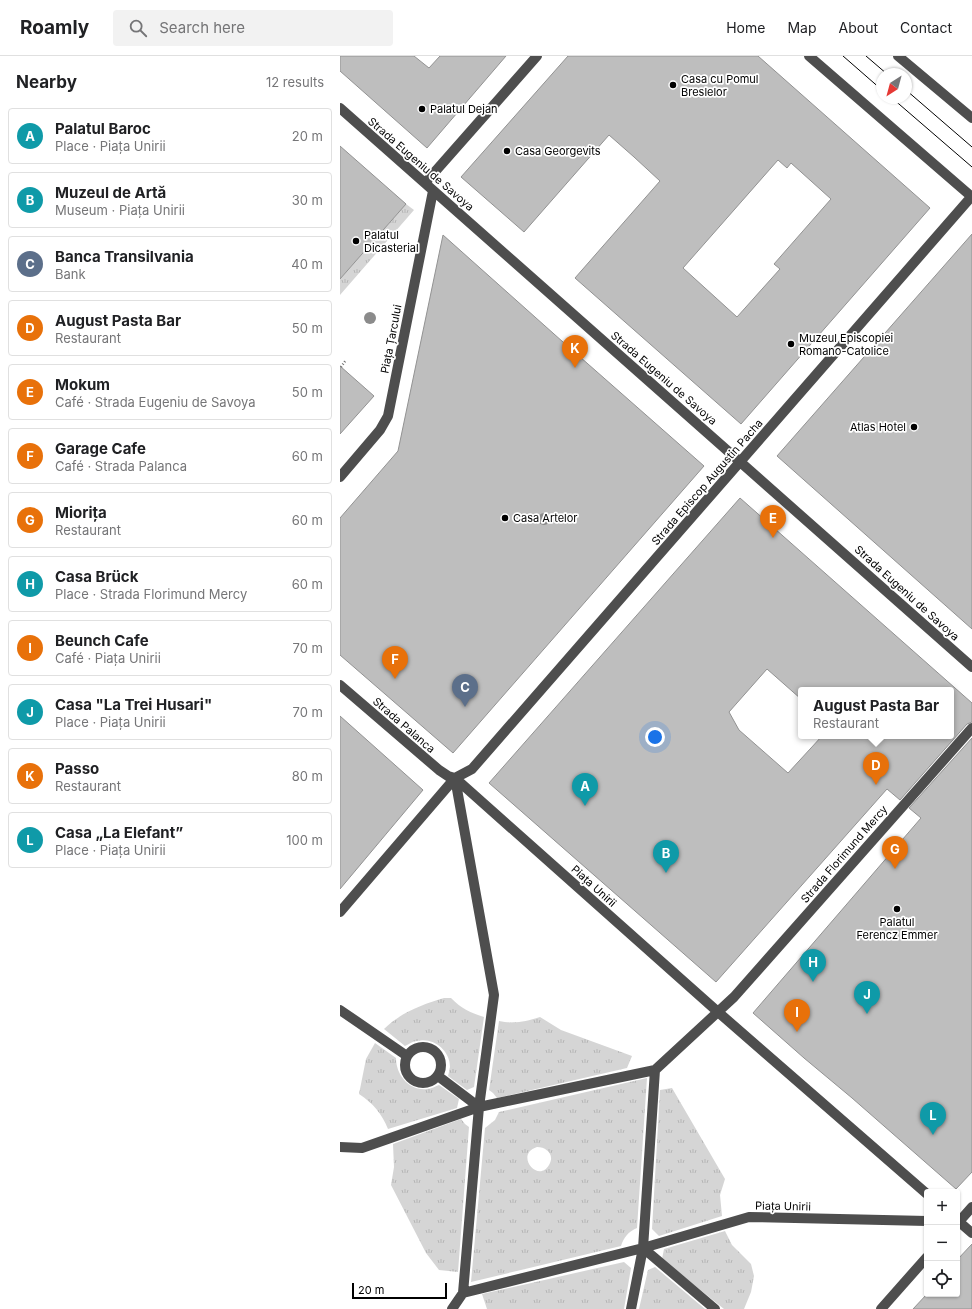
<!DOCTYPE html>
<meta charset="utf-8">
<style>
:root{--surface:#fff;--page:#f2f2f2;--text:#202124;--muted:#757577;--line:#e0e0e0;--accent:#ea580c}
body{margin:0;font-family:Inter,sans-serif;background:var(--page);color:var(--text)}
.controls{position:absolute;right:12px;bottom:12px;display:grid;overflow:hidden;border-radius:4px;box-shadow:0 1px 3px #0004}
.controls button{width:36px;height:36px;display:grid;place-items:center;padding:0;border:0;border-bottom:1px solid var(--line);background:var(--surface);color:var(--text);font:20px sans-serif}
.compass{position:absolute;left:536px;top:12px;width:36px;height:36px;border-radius:50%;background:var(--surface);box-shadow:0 1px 3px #0004;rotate:216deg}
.scale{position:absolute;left:12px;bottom:10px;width:95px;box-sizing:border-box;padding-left:4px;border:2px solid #000;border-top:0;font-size:11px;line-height:14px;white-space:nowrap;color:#000;-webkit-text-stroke:3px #fff;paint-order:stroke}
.you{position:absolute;left:315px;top:681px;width:14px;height:14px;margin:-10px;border:3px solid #fff;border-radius:50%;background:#1a73e8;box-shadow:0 0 0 6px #1a73e833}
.badge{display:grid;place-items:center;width:26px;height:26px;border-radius:50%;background:var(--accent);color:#fff;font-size:13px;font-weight:700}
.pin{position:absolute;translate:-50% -33px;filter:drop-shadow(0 1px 2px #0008)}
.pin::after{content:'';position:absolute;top:21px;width:14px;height:12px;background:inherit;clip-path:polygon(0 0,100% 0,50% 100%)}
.popup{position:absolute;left:458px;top:631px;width:156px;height:52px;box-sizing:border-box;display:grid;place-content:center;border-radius:4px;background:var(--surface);filter:drop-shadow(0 1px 3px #0005);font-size:13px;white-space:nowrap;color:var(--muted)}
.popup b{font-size:15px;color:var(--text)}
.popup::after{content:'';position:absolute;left:50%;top:100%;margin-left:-8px;border:8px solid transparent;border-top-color:var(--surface)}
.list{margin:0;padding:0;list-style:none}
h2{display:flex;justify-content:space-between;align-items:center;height:52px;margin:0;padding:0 16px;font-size:17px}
h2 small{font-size:13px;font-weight:400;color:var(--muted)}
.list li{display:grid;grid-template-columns:26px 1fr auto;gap:12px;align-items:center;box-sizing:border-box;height:56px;margin:0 8px 8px;padding:0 8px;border:1px solid var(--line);border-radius:4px}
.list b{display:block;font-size:15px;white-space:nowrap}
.list p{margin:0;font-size:13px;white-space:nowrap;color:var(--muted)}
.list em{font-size:13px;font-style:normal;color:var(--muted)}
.icon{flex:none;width:22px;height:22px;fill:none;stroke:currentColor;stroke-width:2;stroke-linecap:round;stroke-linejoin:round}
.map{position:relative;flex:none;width:632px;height:1253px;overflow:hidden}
header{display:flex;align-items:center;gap:24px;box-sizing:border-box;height:56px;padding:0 20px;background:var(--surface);border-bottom:1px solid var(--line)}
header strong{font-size:19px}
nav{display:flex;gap:22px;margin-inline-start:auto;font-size:14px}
.search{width:280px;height:36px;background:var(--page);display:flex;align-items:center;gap:10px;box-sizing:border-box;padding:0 14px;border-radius:4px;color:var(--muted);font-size:15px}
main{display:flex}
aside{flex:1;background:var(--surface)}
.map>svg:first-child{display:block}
</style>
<header>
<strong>Roamly</strong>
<div class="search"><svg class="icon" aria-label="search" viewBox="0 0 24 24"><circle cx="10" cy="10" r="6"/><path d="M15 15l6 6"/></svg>Search here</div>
<nav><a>Home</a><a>Map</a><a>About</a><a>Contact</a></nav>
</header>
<main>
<aside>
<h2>Nearby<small>12 results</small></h2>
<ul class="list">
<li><span class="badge" style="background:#0f9aa8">A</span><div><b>Palatul Baroc</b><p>Place · Piața Unirii</p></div><em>20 m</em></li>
<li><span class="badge" style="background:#0f9aa8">B</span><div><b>Muzeul de Artă</b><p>Museum · Piața Unirii</p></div><em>30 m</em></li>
<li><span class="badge" style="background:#5c6f8a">C</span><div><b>Banca Transilvania</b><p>Bank</p></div><em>40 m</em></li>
<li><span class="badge" style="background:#e8710a">D</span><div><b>August Pasta Bar</b><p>Restaurant</p></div><em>50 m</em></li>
<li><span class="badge" style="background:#e8710a">E</span><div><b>Mokum</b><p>Café · Strada Eugeniu de Savoya</p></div><em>50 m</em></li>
<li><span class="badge" style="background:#e8710a">F</span><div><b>Garage Cafe</b><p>Café · Strada Palanca</p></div><em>60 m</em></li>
<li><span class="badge" style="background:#e8710a">G</span><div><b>Miorița</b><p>Restaurant</p></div><em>60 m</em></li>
<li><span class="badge" style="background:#0f9aa8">H</span><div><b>Casa Brück</b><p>Place · Strada Florimund Mercy</p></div><em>60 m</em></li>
<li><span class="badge" style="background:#e8710a">I</span><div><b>Beunch Cafe</b><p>Café · Piața Unirii</p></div><em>70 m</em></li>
<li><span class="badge" style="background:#0f9aa8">J</span><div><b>Casa &quot;La Trei Husari&quot;</b><p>Place · Piața Unirii</p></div><em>70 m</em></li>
<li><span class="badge" style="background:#e8710a">K</span><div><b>Passo</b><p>Restaurant</p></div><em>80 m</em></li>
<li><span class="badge" style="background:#0f9aa8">L</span><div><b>Casa „La Elefant”</b><p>Place · Piața Unirii</p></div><em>100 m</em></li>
</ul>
</aside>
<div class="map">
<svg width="632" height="1253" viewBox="0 0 632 1253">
<defs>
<pattern id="grass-tufts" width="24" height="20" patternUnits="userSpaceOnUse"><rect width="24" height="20" fill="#d5d5d5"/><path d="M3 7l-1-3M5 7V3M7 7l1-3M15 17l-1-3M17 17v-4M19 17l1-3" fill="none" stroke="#b5b5b5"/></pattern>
</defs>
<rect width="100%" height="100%" fill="#fff"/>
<path fill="url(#grass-tufts)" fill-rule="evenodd" d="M 66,148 L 74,154 L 0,239 L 0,223 Z
M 104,942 L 111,942 C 122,953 129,956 144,961 L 134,1031 L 127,1034 L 108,1020 C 109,1017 109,1014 110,1011 C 110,994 93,981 77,985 C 73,985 69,988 65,990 L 44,973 C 60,957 83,948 104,942 Z
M 200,961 L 221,974 L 292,1000 L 287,1012 L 157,1042 L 153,1037 L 149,1034 L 159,965 C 175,968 184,966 200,961 Z
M 35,987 L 56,1002 C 56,1019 69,1035 87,1033 C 91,1033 96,1030 99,1029 L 119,1043 L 117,1052 L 48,1073 C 42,1058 33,1047 19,1038 L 26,1003 Z
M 307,1022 L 297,1172 C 288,1176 284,1181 281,1190 L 131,1226 L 145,1072 L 155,1064 L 159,1056 ZM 197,1091 C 207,1091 215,1099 209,1109 C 198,1128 174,1098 197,1091 Z
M 332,1032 L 385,1123 L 380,1139 L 382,1160 L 319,1180 L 312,1173 L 320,1034 Z
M 121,1063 L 125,1068 L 129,1071 L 118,1216 L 99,1214 L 86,1197 L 51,1129 L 54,1111 L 53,1088 Z
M 385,1175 L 392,1189 L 411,1208 L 414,1220 L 411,1236 L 404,1253 L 384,1253 L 322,1203 L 324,1193 Z
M 284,1206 L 291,1212 L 284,1253 L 147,1253 L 142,1238 Z
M 315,1211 L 365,1253 L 299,1253 L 308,1214 Z"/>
<path fill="#bebebe" stroke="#929292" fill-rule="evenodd" d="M 0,0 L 74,0 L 89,12 L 100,0 L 166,0 L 87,92 L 0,15 Z
M 228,0 L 418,0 L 590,152 L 401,368 L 235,222 L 320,125 L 294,101 L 269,79 L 184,176 L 121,121 ZM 438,104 L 447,112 L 451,107 L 491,143 L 434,208 L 440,213 L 397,261 L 343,212 Z
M 0,90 L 66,148 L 0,223 Z
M 632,178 L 632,573 L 437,400 Z
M 103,179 L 223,286 L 364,410 L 113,697 L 0,599 L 0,462 L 58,395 Z
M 0,310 L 34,340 L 0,378 Z
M 400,442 L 632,647 L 632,666 L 627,668 L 560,744 L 547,733 L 376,926 L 149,727 ZM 427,613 L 461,643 L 461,634 L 611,634 L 611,680 L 482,680 L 448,717 L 399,674 L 389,656 Z
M 0,660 L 83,734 L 0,833 Z
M 632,682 L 632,1116 L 616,1133 L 512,1042 L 464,1002 L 413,957 L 581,762 L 569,752 Z
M 632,1188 L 632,1253 L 573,1253 L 587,1238 L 617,1238 L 617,1204 Z"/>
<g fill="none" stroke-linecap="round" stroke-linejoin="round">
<path stroke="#707070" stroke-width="2.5" stroke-dasharray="1 2" stroke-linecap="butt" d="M 1,311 L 6,304"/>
<path stroke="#4e4e4e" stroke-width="10" d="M 469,0 L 632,141
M 558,0 L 632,62
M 0,52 L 632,611
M 85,127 L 197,0
M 0,421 L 40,374 L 48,360 L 93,135
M 0,629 L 99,714 L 108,720 L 115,722
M 115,722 L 154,939 L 139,1051 L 123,1237 L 303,1192 L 409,1161 L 587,1165
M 115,722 L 378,956 L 587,1138
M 0,856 L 115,722 L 132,713 L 632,140
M 0,954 L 67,1000
M65 1009a18 18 0 1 1 36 0a18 18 0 1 1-36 0Z
M 315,1014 L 394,941 L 632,672
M 98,1020 L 139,1051
M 0,1091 L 22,1092 L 139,1051 L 315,1014 L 303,1192 L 291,1253
M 617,1164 L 632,1177
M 617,1168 L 632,1151
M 303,1192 L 375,1253
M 112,1253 L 123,1237
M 541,1253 L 587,1201"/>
<path stroke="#000" stroke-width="1" d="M 503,0 L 542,34
M 526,0 L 547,18
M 566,34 L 632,91
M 552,42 L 632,111"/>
</g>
<g fill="#8b8b8b">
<circle cx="30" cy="262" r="6"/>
<circle cx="204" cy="463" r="6"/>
</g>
<g fill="#000" stroke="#fff" stroke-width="1.5">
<circle cx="333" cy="29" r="4"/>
<circle cx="82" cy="53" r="4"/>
<circle cx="167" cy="95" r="4"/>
<circle cx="16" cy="185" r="4"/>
<circle cx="451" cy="288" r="4"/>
<circle cx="574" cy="371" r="4"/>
<circle cx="165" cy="462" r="4"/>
<circle cx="557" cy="853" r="4"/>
</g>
<g text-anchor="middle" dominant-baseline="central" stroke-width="3.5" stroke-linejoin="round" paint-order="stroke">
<g font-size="11" fill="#000" stroke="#fff" text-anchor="start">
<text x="341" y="23">Casa cu Pomul<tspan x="341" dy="13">Breslelor</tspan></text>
<text x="90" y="53">Palatul Dejan</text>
<text x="175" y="95">Casa Georgevits</text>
<text x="24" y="179">Palatul<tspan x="24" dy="13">Dicasterial</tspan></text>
<text x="459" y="282">Muzeul Episcopiei<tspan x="459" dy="13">Romano-Catolice</tspan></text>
<text x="566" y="371" text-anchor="end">Atlas Hotel</text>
<text x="173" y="462">Casa Artelor</text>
<text x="557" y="866" text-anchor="middle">Palatul<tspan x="557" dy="13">Ferencz Emmer</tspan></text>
</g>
<g font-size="11" fill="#000" stroke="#fff">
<text transform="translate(81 108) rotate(41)">Strada Eugeniu de Savoya</text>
<text transform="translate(51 283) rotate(-79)">Piața Țarcului</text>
<text transform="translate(324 322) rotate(41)">Strada Eugeniu de Savoya</text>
<text transform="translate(367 426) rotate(-49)">Strada Episcop Augustin Pacha</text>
<text transform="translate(567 537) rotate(42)">Strada Eugeniu de Savoya</text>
<text transform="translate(64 669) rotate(41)">Strada Palanca</text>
<text transform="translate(504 798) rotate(-49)">Strada Florimund Mercy</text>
<text transform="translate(254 830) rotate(42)">Piața Unirii</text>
<text transform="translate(443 1150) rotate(1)">Piața Unirii</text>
</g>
</g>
</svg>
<div class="controls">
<button>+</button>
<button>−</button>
<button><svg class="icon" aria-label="locate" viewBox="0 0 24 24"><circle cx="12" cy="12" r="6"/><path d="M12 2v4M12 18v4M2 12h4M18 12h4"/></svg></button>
</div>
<svg class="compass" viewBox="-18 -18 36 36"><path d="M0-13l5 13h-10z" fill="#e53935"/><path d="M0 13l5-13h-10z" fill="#757577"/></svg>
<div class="scale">20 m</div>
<div class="you"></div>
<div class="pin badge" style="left:245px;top:750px;background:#0f9aa8">A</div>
<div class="pin badge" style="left:326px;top:817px;background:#0f9aa8">B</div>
<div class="pin badge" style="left:125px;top:651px;background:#5c6f8a">C</div>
<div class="pin badge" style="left:536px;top:729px;background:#e8710a">D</div>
<div class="popup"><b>August Pasta Bar</b>Restaurant</div>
<div class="pin badge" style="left:433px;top:482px;background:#e8710a">E</div>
<div class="pin badge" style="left:55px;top:623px;background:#e8710a">F</div>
<div class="pin badge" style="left:555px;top:813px;background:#e8710a">G</div>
<div class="pin badge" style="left:473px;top:926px;background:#0f9aa8">H</div>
<div class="pin badge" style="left:457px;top:976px;background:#e8710a">I</div>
<div class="pin badge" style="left:527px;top:958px;background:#0f9aa8">J</div>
<div class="pin badge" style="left:235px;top:312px;background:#e8710a">K</div>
<div class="pin badge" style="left:593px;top:1079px;background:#0f9aa8">L</div>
</div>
</main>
